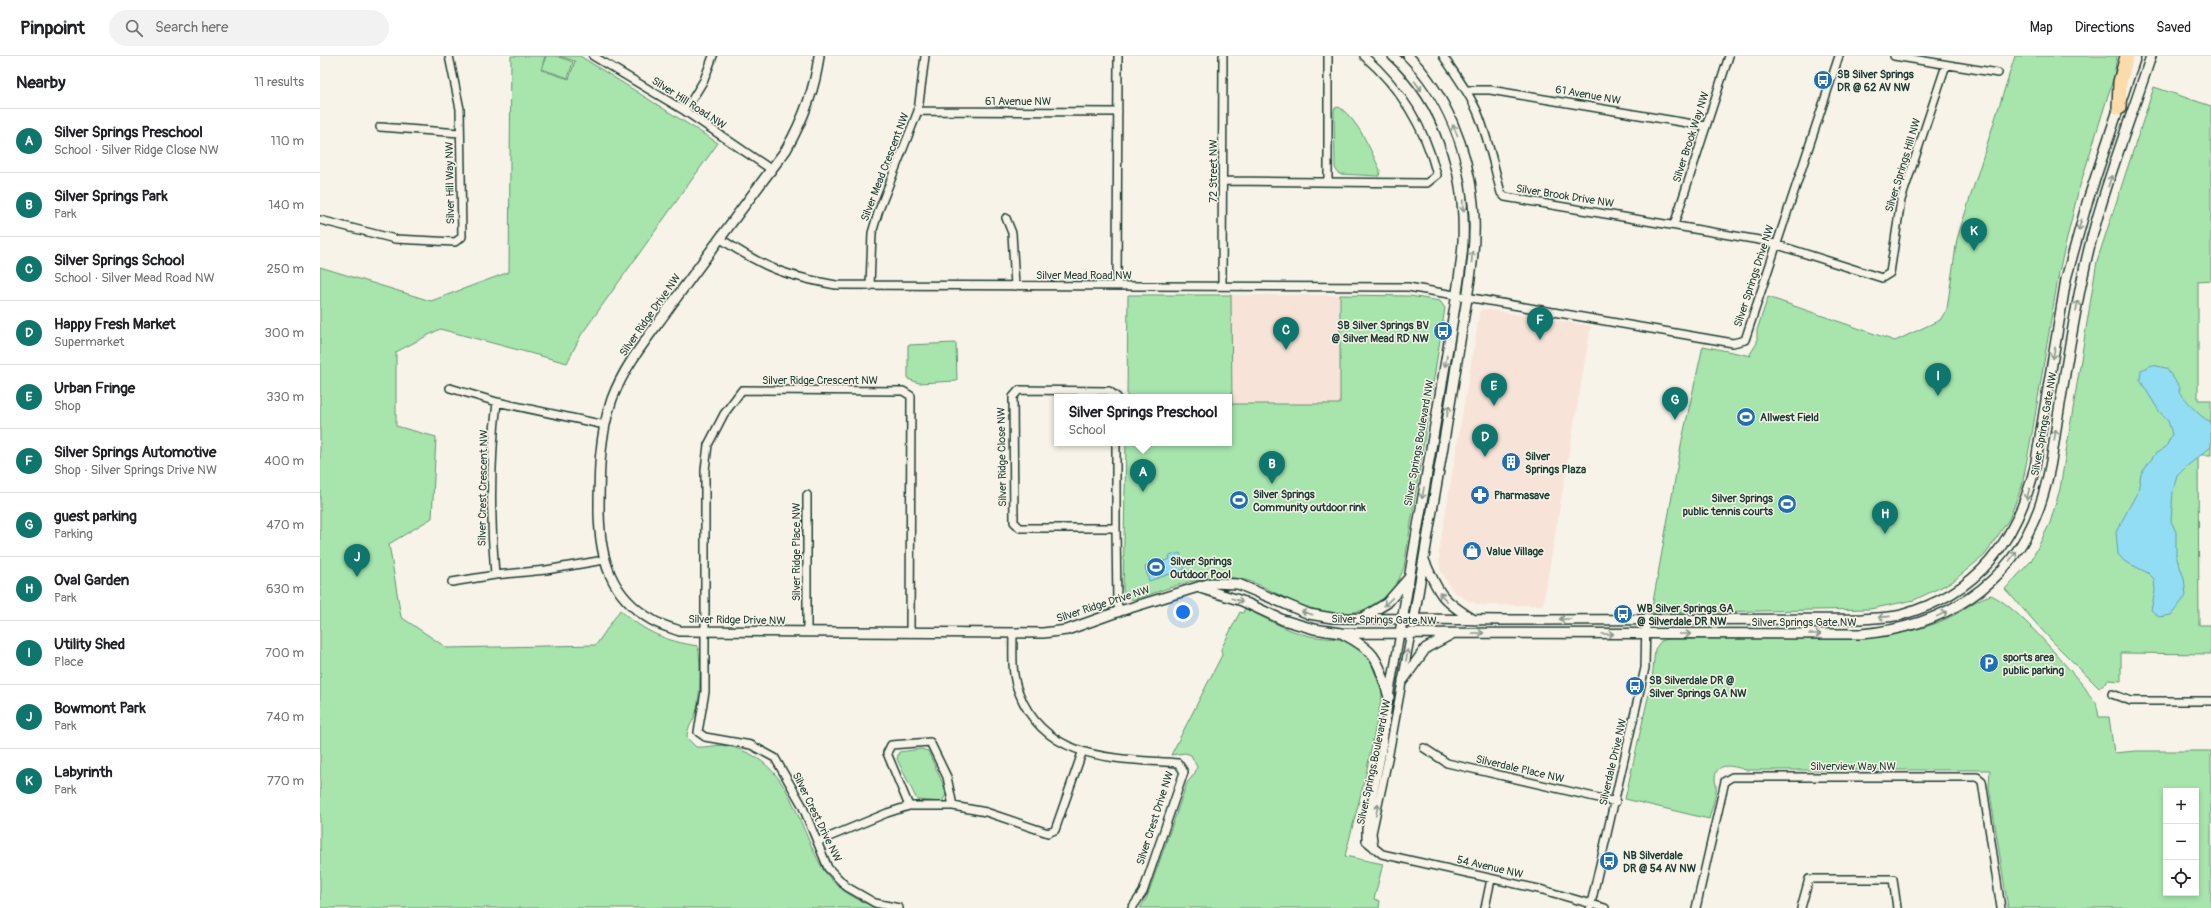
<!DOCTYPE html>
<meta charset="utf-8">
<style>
:root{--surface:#fff;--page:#f2f2f2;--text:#202124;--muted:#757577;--line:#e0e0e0;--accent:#0f766e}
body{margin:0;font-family:Pangolin,sans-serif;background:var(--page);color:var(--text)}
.controls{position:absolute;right:12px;bottom:12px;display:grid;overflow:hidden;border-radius:0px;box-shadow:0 2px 6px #0003}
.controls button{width:36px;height:36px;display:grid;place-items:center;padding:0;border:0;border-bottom:1px solid var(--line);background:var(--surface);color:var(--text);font:20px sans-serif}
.you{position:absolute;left:863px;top:556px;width:14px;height:14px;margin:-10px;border:3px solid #fff;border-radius:50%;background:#1a73e8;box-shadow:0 0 0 6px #1a73e833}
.badge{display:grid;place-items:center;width:26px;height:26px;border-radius:50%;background:var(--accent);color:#fff;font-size:13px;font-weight:700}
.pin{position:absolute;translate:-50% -33px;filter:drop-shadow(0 1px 2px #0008)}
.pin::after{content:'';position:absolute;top:21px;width:14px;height:12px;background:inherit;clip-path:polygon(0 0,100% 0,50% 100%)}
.popup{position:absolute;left:734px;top:338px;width:178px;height:52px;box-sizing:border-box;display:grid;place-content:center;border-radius:0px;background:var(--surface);filter:drop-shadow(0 1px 3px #0005);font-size:13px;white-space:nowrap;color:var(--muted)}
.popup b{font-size:15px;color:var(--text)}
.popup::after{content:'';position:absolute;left:50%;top:100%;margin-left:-8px;border:8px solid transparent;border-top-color:var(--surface)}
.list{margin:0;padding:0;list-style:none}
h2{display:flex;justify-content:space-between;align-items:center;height:52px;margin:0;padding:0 16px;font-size:17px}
h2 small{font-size:13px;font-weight:400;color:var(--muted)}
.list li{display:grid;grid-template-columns:26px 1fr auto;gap:12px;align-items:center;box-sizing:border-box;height:64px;padding:0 16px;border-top:1px solid var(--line)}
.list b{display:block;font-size:15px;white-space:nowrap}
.list p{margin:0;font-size:13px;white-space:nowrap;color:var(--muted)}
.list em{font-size:13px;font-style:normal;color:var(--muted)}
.icon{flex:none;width:22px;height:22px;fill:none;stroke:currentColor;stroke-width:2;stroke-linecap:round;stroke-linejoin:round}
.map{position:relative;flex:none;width:1891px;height:852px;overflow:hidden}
header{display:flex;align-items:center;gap:24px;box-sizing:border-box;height:56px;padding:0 20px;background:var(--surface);border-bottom:1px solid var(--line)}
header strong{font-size:19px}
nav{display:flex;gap:22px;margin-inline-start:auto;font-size:14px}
.search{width:280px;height:36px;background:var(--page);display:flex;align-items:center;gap:10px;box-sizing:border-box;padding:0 14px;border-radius:22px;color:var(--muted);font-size:15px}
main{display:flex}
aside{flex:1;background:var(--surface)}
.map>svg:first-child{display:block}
</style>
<header>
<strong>Pinpoint</strong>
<div class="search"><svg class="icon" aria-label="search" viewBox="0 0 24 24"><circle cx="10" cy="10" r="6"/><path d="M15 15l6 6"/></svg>Search here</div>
<nav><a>Map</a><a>Directions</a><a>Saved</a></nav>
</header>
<main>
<aside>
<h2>Nearby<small>11 results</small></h2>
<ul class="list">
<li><span class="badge">A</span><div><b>Silver Springs Preschool</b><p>School · Silver Ridge Close NW</p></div><em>110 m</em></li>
<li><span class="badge">B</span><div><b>Silver Springs Park</b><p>Park</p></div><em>140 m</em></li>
<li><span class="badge">C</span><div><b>Silver Springs School</b><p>School · Silver Mead Road NW</p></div><em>250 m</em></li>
<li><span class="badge">D</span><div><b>Happy Fresh Market</b><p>Supermarket</p></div><em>300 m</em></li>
<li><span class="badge">E</span><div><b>Urban Fringe</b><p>Shop</p></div><em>330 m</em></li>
<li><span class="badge">F</span><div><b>Silver Springs Automotive</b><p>Shop · Silver Springs Drive NW</p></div><em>400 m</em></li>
<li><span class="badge">G</span><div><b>guest parking</b><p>Parking</p></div><em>470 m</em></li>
<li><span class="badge">H</span><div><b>Oval Garden</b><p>Park</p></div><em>630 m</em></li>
<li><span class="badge">I</span><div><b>Utility Shed</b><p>Place</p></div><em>700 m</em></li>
<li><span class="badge">J</span><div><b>Bowmont Park</b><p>Park</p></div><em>740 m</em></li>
<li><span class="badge">K</span><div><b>Labyrinth</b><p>Park</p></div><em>770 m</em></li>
</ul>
</aside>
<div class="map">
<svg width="1891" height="852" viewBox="0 0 1891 852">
<rect width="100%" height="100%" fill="#f7f3e8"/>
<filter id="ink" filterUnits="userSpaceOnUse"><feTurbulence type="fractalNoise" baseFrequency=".025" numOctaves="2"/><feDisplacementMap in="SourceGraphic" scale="8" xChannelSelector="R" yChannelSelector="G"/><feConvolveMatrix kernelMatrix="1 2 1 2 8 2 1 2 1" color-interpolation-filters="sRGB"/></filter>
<g filter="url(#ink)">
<path fill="#f8e3d8" d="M 911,239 L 1020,239 L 1020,348 L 912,348 Z
M 1163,253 L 1271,270 L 1223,549 L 1160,549 L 1148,545 L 1132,534 L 1120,513 L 1119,495 L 1160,255 Z"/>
<path fill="#a7e5ad" stroke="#639170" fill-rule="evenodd" d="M 191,0 L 225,0 L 221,14 L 249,23 L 255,5 L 239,0 L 260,0 L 398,87 L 261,279 L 247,307 L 120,273 L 76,296 L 76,370 L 116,381 L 112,462 L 69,488 L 81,561 L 127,592 L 276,589 L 300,554 C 325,576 345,585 378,590 C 381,605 381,647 374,662 C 371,669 367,672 367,682 L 376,691 C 390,692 396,687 412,691 C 472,707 475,766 502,811 C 514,832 536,844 557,852 L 0,852 L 0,211 L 111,245 L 189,216 Z
M 226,0 L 236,0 L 253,6 L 248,22 L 222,13 Z
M 1077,0 L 1084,0 L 1110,33 L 1131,71 L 1146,115 L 1142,116 L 1132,88 Z
M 1695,0 L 1797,0 L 1794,20 L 1758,136 L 1739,216 L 1713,372 L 1702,430 L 1689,463 L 1665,499 L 1632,526 L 1594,544 L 1550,553 L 1331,557 L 1362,384 L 1383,290 L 1431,300 L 1430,298 L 1437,287 L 1437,274 L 1448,241 L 1575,285 L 1620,264 L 1627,253 L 1637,183 Z
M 1834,31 L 1891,50 L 1891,224 L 1878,225 L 1878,344 L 1891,344 L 1891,399 L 1878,399 L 1879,569 L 1891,569 L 1891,598 L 1801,597 L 1801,625 L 1788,624 L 1779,632 L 1732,585 L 1685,533 L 1711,505 L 1730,467 L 1740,433 L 1777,205 Z
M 1019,51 C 1039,65 1050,93 1060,114 L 1059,120 L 1019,118 L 1015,112 L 1014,55 L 1015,52 Z
M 808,239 L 911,239 L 912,348 L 1020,348 L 1020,239 L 1090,240 L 1120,245 L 1125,252 L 1084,511 C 1068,559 1023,566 979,548 C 957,540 938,524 914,522 C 880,518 845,534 813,544 L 805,540 L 803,533 L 806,387 L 909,387 L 909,341 L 807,341 Z
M 636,287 L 637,325 L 599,327 L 588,323 L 588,289 Z
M 1671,539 C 1698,551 1740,603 1761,627 C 1768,634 1767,638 1776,646 L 1779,661 L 1789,661 L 1794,697 L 1816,695 L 1891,695 L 1891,852 L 1688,852 L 1669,731 L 1670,714 L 1426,714 C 1416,711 1396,704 1395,722 C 1395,727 1397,731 1396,735 C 1395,745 1391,754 1389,763 L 1305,743 L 1332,624 L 1335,593 L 1341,585 L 1348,583 L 1550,582 C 1580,578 1609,573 1636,558 C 1648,551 1657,543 1671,539 ZM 1846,735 L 1876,735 L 1876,837 L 1846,837 Z
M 925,552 C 946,563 967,575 990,580 C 1003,583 1017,581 1029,586 C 1051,594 1062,618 1062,640 L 1046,718 L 1025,800 L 1063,808 L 1054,843 L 1060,845 L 1059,852 L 820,852 L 827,841 L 867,727 L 875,717 L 877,711 L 871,699 L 865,697 L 851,699 L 902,599 L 901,593 L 920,556 L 923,557 Z
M 601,693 L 608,695 L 627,737 L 622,746 L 597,744 L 577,703 L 579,696 Z"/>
<path fill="#93ddf4" stroke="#659da7" d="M 1832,309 L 1846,312 L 1860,331 L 1859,336 C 1871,348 1875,358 1891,366 L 1891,391 L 1867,410 L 1857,420 L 1853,435 L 1851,465 L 1856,476 L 1856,500 L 1864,522 L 1866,540 L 1851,559 L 1839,561 L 1831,554 L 1835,535 L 1834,523 L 1828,517 L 1804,505 L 1798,498 L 1796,476 L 1818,435 L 1821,418 L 1835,398 L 1846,391 L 1852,378 L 1848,365 L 1839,355 L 1820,324 L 1821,314 Z
M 860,497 L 865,513 L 829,525 L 825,511 L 850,503 L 849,500 Z"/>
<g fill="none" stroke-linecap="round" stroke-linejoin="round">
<g stroke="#1f3d34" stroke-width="10">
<path id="minor" d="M 273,0 L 365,55 L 452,114
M 1123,0 C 1135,18 1148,35 1157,55 C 1168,81 1174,110 1181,137 L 1185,141 L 1445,185 L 1562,222 L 1570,217 L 1581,144 L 1626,9
M 1574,0 L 1678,17
M 1146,34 L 1170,34 L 1385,70
M 365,55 L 384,24 L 393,0
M 598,55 L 798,56
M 60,71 L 140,77
M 904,125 L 1107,127 L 1117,119 C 1105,72 1082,33 1044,0
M 1008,126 L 1008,0
M 686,162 L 692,177 L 695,230
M 0,164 L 75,183 L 135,186 L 142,181 L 140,53 L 129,0
M 1354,169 L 1409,0
M 401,183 C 444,212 466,220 516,229 L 1088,231 L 1413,287 L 1425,284 L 1519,0
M 550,230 L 552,177 L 559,154 L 598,55 L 605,0
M 797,230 L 798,0
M 902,230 L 903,0
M 130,332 L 177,346
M 796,387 L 796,472 L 700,472 L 694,466 L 693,341 L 699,334 L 789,335 L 797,341
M 796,472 L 797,547 L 800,555
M 284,504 L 226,514 L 175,519 C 170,461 170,404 177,346 L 285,369
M 132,526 L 175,519
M 487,576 L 487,439
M 693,577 C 693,597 691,619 699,637 C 726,706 796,702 858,707 L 864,716 L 823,836 L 812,852
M 1080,577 L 1069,641 L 1061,700 L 1046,773 L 1046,785 L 1062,798 L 1223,834 L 1285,852
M 1792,638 L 1811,645 L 1891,645
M 1104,692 L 1127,707 L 1296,746
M 589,750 L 567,697 L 571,689 L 610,686 L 627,721 L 633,750
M 497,786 L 567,757 L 589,750 L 633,750 L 666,756 L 728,777 L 735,774 L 762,697
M 1054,792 L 1052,777 L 1068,703 L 1091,577
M 579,852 L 555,847 L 527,831 L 508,812 L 482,749 L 455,702 L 431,689 L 385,681 L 378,676 L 385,636 L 385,414 L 388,389 L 404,358 L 422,334 L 583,335 L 591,340 L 590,577
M 1165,852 L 1171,823
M 1270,852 L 1325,612 L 1326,563
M 1376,852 L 1405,725 L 1412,721 L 1657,721 L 1662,725 L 1681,852
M 1481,852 L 1489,823 L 1573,823 L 1577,852"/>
</g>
<g stroke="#1f3d34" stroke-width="12">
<path id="tertiary" d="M 499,0 C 495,34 483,64 466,94 C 427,145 389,197 351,249 C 330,279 305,308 292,343 C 279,380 279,418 279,457 C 280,502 290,540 332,564 C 340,569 351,572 360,575 L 723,577 L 747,574 L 800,555 L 891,527 L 918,528 L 989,558 L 1012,562 L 1181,564 L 1542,563 C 1554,562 1569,562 1581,559 C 1659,537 1696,486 1715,411 L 1746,223 L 1767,147 L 1816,0
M 1073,0 C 1125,47 1146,118 1143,186 C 1142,207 1138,228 1135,250 L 1080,577
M 1088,0 C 1126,38 1148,94 1153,147 C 1158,192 1147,239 1140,285 C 1126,379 1108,474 1093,568
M 1104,504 C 1119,539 1122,544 1154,564
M 880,532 L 922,545 L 963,564 L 994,573 L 1021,577 L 1541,578 C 1622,571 1690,531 1719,452 C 1729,424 1733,395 1737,366 C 1745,319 1752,271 1762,224 C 1777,148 1807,74 1831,0
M 1042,562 L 1067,547 L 1088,523
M 1023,578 C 1059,597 1057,604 1069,641
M 1083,624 L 1106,592 L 1132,578"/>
</g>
<g stroke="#1f3d34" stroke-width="16">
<path id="motorway" d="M 1799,52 L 1800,26 L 1807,0"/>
</g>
<use href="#minor" stroke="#f7f3e8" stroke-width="7"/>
<use href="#tertiary" stroke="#f7f3e8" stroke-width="9"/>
<use href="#motorway" stroke="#fcdcac" stroke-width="13"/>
</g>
<defs><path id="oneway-shaft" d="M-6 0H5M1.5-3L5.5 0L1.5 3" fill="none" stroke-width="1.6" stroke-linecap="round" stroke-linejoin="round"/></defs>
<g stroke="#8b988e">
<use href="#oneway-shaft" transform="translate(1098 30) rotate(54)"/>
<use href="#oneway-shaft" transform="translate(1135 74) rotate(-114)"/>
<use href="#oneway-shaft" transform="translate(1790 125) rotate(-72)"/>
<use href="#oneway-shaft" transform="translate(1143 150) rotate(87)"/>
<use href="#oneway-shaft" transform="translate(1760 169) rotate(106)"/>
<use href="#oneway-shaft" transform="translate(1152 201) rotate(-85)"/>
<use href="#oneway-shaft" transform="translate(1757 250) rotate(-80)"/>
<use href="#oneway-shaft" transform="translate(1734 297) rotate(100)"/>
<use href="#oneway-shaft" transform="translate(1126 305) rotate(100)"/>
<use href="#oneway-shaft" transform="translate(1128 355) rotate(-80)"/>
<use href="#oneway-shaft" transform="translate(1735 379) rotate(-81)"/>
<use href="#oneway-shaft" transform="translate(1103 437) rotate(100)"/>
<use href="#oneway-shaft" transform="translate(1708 438) rotate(106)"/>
<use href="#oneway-shaft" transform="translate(1693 500) rotate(-54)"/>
<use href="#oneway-shaft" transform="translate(1123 541) rotate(-134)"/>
<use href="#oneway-shaft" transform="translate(917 544) rotate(18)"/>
<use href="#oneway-shaft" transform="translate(1068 546) rotate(137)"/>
<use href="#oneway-shaft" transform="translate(987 557) rotate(-164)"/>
<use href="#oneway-shaft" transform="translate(1622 558) rotate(-26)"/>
<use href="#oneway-shaft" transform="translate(1564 561) rotate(174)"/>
<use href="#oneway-shaft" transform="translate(1245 563) rotate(180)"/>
<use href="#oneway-shaft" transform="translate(1158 577)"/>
<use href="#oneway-shaft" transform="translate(1288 578)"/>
<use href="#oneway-shaft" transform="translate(1365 578)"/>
<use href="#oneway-shaft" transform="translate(1495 578)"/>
<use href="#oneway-shaft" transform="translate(1087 599) rotate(-80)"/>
<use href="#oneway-shaft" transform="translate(1057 754) rotate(-78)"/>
</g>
</g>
<defs>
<g id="bus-disc" transform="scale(1)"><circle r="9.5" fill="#1f6fb2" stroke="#f7f3e8"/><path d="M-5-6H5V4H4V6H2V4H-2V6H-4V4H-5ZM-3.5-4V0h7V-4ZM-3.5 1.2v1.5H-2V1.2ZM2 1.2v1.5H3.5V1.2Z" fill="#fff"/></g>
<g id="stadium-disc" transform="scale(1)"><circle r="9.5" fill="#1f6fb2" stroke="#f7f3e8"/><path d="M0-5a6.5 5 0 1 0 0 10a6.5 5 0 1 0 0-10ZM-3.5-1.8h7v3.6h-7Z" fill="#fff"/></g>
<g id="building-disc" transform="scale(1)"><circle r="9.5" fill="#1f6fb2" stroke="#f7f3e8"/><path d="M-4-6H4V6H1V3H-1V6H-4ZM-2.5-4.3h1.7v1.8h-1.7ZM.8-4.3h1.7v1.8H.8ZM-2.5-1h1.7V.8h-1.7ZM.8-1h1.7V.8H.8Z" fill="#fff"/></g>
<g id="pharmacy-disc" transform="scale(1)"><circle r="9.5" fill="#1f6fb2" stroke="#f7f3e8"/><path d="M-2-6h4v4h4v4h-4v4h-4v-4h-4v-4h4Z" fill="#fff"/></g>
<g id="shop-disc" transform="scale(1)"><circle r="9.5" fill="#1f6fb2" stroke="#f7f3e8"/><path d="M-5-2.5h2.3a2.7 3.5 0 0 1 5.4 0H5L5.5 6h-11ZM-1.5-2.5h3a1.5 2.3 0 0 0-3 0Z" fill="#fff"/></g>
<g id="parking-disc" transform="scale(1)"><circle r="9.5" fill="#1f6fb2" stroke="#f7f3e8"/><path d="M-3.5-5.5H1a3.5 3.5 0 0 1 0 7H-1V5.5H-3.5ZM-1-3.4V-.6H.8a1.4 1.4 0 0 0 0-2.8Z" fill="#fff"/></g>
</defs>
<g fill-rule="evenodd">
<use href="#bus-disc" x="1503" y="24"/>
<use href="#bus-disc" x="1123" y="275"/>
<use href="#stadium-disc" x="1426" y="361"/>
<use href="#building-disc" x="1191" y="406"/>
<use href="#pharmacy-disc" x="1160" y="439"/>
<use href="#stadium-disc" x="919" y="444"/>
<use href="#stadium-disc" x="1467" y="448"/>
<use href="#shop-disc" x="1152" y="495"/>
<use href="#stadium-disc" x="836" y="511"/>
<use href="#bus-disc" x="1303" y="558"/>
<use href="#parking-disc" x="1669" y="607"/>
<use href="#bus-disc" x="1315" y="630"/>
<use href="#bus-disc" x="1289" y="805"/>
</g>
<g text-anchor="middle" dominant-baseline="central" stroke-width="3" stroke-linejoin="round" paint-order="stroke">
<g font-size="11" font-weight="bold" fill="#1f3d34" stroke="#f7f3e8" text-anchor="start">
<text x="1517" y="18">SB Silver Springs<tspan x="1517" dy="13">DR @ 62 AV NW</tspan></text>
<text x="1109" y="269" text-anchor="end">SB Silver Springs BV<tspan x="1109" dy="13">@ Silver Mead RD NW</tspan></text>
<text x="1440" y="361">Allwest Field</text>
<text x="1205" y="400">Silver<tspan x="1205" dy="13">Springs Plaza</tspan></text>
<text x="933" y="438">Silver Springs<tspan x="933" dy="13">Community outdoor rink</tspan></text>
<text x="1174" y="439">Pharmasave</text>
<text x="1453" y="442" text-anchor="end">Silver Springs<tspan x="1453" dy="13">public tennis courts</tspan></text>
<text x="1166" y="495">Value Village</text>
<text x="850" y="505">Silver Springs<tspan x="850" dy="13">Outdoor Pool</tspan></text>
<text x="1317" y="552">WB Silver Springs GA<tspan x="1317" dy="13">@ Silverdale DR NW</tspan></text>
<text x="1683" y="601">sports area<tspan x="1683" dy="13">public parking</tspan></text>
<text x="1329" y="624">SB Silverdale DR @<tspan x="1329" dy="13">Silver Springs GA NW</tspan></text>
<text x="1303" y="799">NB Silverdale<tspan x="1303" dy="13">DR @ 54 AV NW</tspan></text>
</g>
<g font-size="11" fill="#1f3d34" stroke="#f7f3e8">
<text transform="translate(1268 39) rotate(10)">61 Avenue NW</text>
<text x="698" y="45">61 Avenue NW</text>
<text transform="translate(369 47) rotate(33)">Silver Hill Road NW</text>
<text transform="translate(1371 81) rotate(-72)">Silver Brook Way NW</text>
<text transform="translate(1583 109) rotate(-73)">Silver Springs Hill NW</text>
<text transform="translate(565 111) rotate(-69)">Silver Mead Crescent NW</text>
<text transform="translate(893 115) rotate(-90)">72 Street NW</text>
<text transform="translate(130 127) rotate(-91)">Silver Hill Way NW</text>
<text transform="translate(1245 140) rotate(9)">Silver Brook Drive NW</text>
<text x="764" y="219">Silver Mead Road NW</text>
<text transform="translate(1434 220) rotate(-72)">Silver Springs Drive NW</text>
<text transform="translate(330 259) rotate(-55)">Silver Ridge Drive NW</text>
<text x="500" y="324">Silver Ridge Crescent NW</text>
<text transform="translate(1724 368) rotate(-80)">Silver Springs Gate NW</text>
<text transform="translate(1099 387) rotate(-80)">Silver Springs Boulevard NW</text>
<text transform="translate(682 401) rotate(-91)">Silver Ridge Close NW</text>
<text transform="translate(163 432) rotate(-89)">Silver Crest Crescent NW</text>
<text transform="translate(476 496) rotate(-90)">Silver Ridge Place NW</text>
<text transform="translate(783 548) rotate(-18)">Silver Ridge Drive NW</text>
<text transform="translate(417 564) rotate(1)">Silver Ridge Drive NW</text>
<text transform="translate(1064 564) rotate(1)">Silver Springs Gate NW</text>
<text x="1484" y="566">Silver Springs Gate NW</text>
<text transform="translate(1054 706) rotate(-78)">Silver Springs Boulevard NW</text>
<text transform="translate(1293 706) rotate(-77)">Silverdale Drive NW</text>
<text x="1533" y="710">Silverview Way NW</text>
<text transform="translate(1200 713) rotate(13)">Silverdale Place NW</text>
<text transform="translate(497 761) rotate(64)">Silver Crest Drive NW</text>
<text transform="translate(835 762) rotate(-72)">Silver Crest Drive NW</text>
<text transform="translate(1170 811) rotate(13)">54 Avenue NW</text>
</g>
</g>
</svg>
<div class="controls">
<button>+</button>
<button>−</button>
<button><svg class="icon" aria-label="locate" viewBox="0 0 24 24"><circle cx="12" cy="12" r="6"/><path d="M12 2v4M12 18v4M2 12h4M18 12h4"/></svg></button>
</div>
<div class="you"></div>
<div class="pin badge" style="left:823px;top:436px">A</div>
<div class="popup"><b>Silver Springs Preschool</b>School</div>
<div class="pin badge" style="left:952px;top:428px">B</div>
<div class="pin badge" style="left:966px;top:294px">C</div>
<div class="pin badge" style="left:1165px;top:401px">D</div>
<div class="pin badge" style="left:1174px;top:350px">E</div>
<div class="pin badge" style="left:1220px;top:284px">F</div>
<div class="pin badge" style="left:1355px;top:364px">G</div>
<div class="pin badge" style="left:1565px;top:478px">H</div>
<div class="pin badge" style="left:1618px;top:340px">I</div>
<div class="pin badge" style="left:37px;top:521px">J</div>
<div class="pin badge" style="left:1654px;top:195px">K</div>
</div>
</main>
